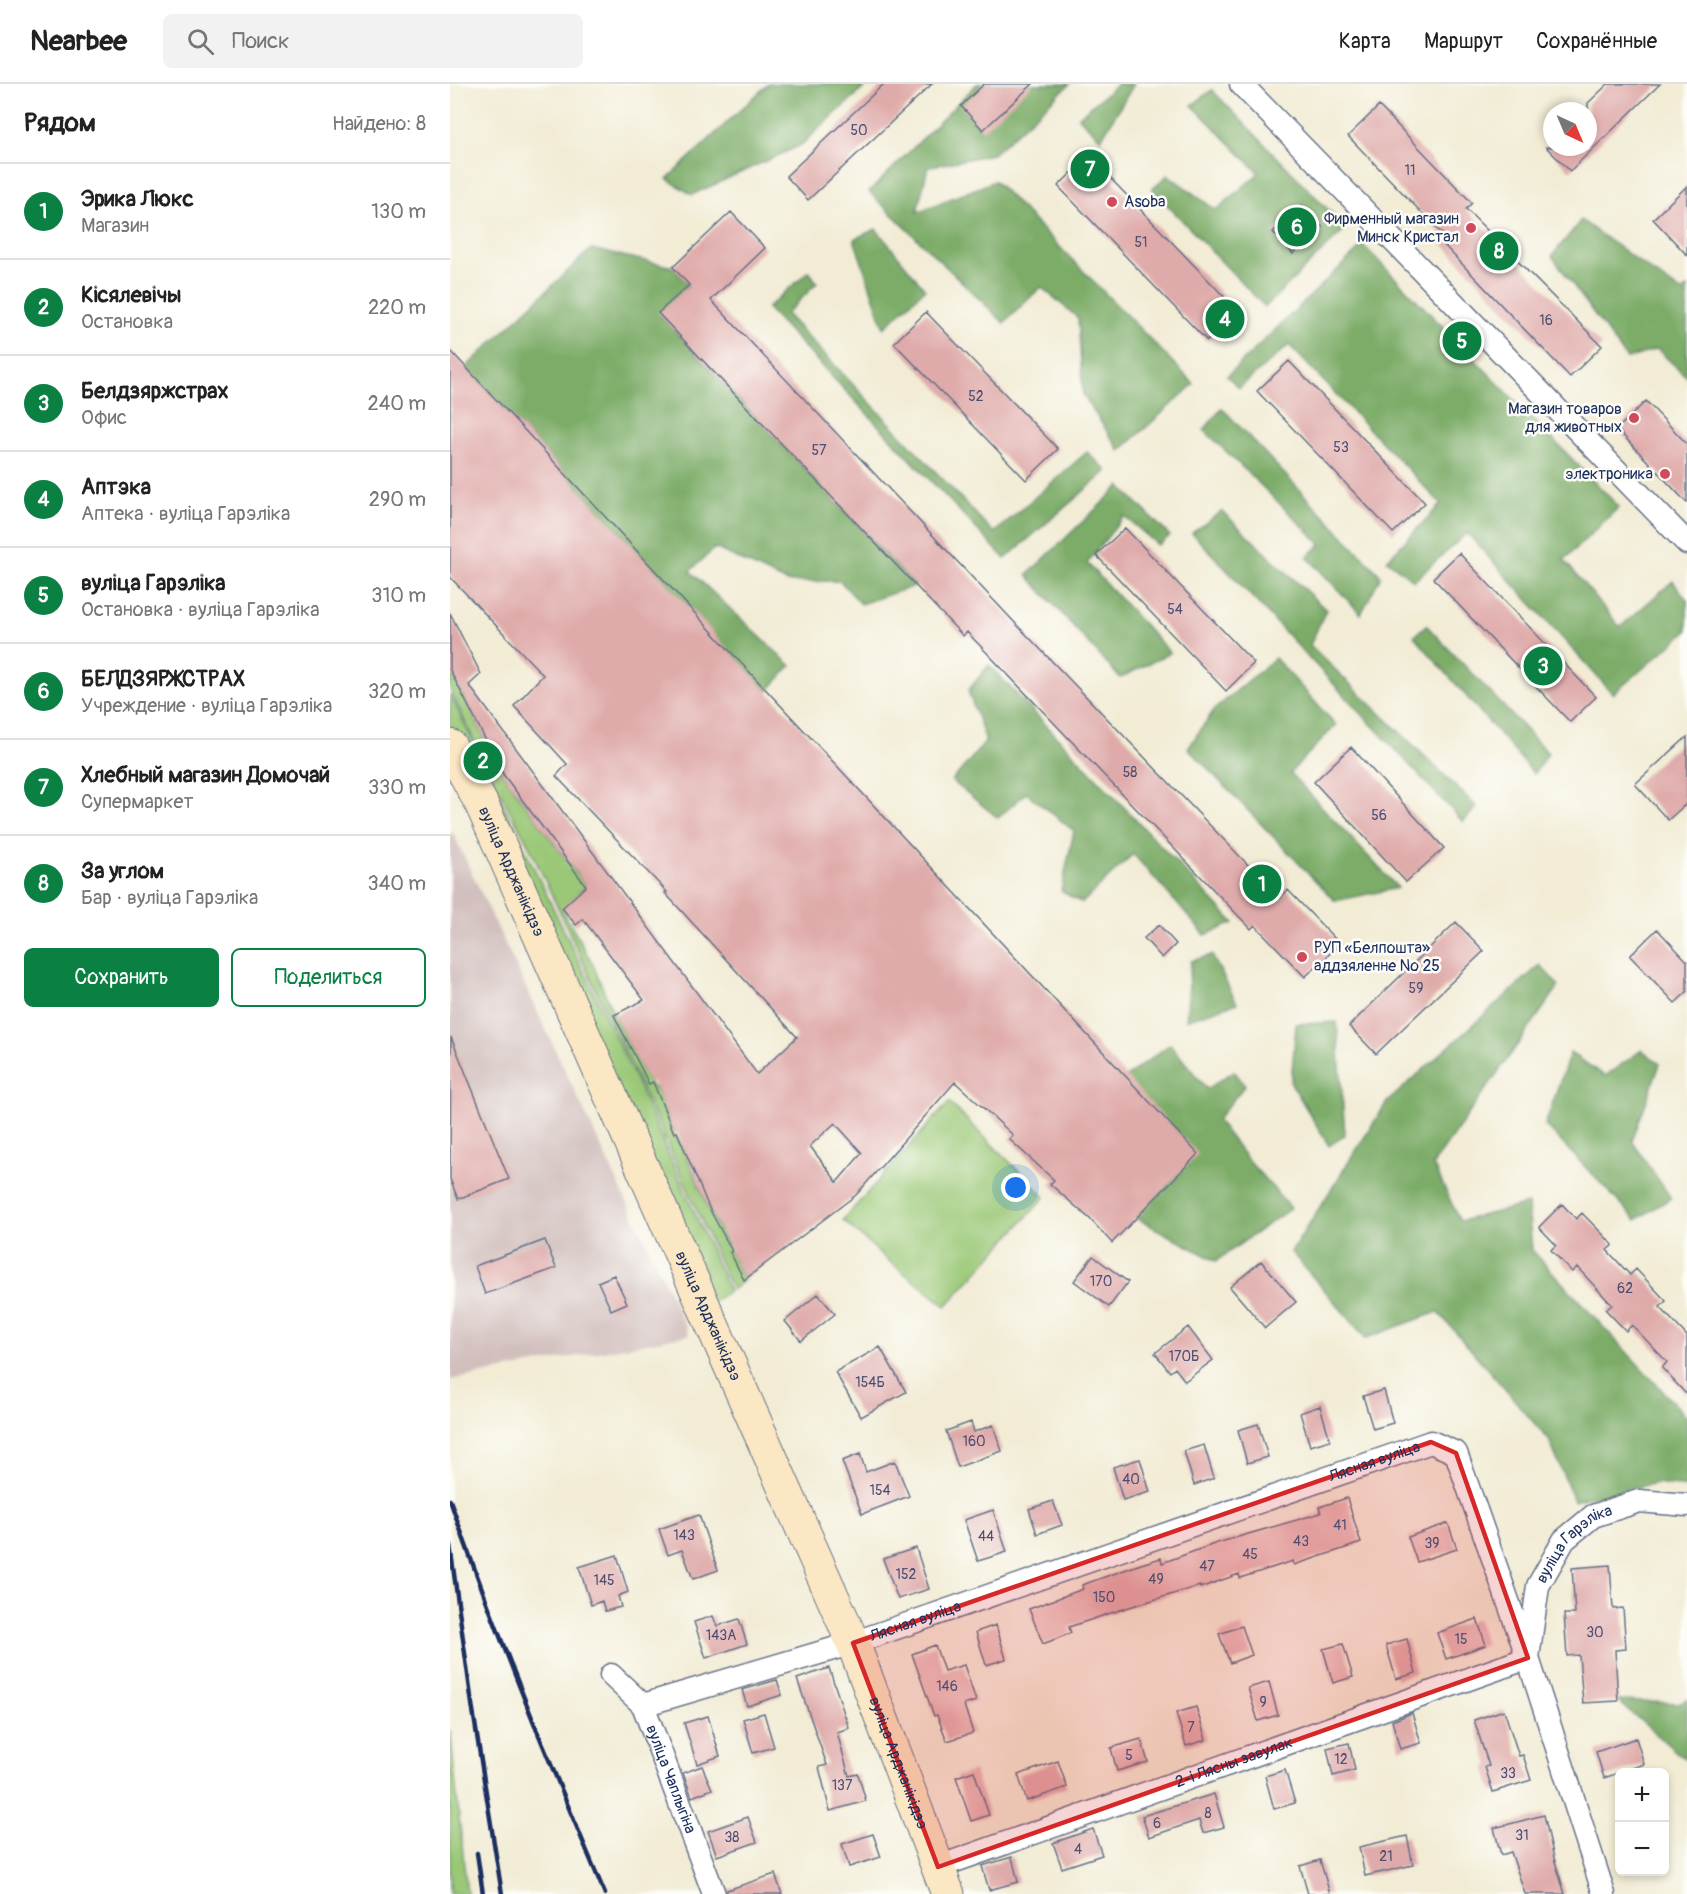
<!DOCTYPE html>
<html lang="ru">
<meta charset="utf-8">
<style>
:root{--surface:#fff;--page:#f2f2f2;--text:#222;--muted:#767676;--line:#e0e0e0;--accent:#0b8043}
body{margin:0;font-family:Pangolin,sans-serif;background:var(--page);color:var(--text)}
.controls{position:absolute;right:18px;bottom:18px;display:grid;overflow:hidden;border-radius:9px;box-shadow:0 3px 9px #0003}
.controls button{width:54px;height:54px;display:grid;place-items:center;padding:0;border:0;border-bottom:2px solid var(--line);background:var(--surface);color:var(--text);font:30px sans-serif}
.compass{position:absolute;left:1093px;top:18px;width:54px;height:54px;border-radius:50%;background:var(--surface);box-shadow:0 3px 9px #0003;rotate:136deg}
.you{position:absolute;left:566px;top:1104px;width:21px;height:21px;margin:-15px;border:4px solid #fff;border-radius:50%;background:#1a73e8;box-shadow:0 0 0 9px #1a73e833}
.badge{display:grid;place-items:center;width:39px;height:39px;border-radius:50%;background:var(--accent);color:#fff;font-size:20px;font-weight:700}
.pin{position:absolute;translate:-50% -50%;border:3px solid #fff;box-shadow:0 2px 6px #0006}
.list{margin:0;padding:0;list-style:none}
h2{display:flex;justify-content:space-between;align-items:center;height:78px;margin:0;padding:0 24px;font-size:26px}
h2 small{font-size:20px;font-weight:400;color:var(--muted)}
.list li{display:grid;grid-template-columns:39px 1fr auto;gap:18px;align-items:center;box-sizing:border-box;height:96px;padding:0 24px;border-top:2px solid var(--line)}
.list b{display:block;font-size:22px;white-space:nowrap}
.list p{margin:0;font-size:20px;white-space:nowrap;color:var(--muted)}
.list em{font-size:20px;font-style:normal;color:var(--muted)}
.actions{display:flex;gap:12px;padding:18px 24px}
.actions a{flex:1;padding:14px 0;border:2px solid var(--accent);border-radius:9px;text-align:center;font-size:21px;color:var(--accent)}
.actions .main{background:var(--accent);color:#fff}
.icon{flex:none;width:33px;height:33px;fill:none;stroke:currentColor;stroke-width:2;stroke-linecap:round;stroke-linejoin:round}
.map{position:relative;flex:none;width:1237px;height:1810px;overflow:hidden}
header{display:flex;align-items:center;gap:36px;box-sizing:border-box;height:84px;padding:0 30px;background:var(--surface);border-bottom:2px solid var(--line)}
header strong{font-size:28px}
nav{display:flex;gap:33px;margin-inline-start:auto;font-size:21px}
.search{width:420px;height:54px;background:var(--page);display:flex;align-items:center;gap:15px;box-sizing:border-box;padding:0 21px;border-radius:9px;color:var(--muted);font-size:22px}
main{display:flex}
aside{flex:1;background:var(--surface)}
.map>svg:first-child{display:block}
</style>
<header>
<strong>Nearbee</strong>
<div class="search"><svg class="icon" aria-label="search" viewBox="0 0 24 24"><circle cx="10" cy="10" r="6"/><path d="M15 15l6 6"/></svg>Поиск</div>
<nav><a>Карта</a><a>Маршрут</a><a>Сохранённые</a></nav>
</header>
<main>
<aside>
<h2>Рядом<small>Найдено: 8</small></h2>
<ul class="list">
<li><span class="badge">1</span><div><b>Эрика Люкс</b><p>Магазин</p></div><em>130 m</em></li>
<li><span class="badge">2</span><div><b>Кісялевічы</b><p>Остановка</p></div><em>220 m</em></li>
<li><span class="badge">3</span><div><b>Белдзяржстрах</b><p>Офис</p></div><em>240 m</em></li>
<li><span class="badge">4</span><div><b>Аптэка</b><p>Аптека · вуліца Гарэліка</p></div><em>290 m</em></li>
<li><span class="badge">5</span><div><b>вуліца Гарэліка</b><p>Остановка · вуліца Гарэліка</p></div><em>310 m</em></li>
<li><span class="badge">6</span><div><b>БЕЛДЗЯРЖСТРАХ</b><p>Учреждение · вуліца Гарэліка</p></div><em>320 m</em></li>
<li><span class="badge">7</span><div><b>Хлебный магазин Домочай</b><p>Супермаркет</p></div><em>330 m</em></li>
<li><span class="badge">8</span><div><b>За углом</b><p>Бар · вуліца Гарэліка</p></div><em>340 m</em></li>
</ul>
<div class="actions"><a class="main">Сохранить</a><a>Поделиться</a></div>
</aside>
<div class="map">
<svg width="1237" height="1810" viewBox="0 0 1237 1810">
<rect width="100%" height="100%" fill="#fdfcf7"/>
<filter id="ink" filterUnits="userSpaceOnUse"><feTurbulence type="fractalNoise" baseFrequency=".0167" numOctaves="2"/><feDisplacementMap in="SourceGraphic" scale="12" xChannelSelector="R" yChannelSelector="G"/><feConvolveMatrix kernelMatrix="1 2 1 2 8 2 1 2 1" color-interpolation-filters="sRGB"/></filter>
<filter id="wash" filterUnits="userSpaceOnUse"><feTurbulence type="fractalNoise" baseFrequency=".008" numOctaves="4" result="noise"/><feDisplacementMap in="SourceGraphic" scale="24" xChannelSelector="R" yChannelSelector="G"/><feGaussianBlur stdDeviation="1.35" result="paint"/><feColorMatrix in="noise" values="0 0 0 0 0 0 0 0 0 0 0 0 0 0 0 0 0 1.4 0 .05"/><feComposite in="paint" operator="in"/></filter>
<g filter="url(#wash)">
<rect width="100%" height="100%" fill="#f2ecd5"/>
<path fill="#d1bfbe" d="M 3,749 L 236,1243 L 239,1251 L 0,1296 L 0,750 Z"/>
<path fill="#9ac876" stroke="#5a7c6a" stroke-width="1.5" d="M 0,586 L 53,690 L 136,802 L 112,825 L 143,881 L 164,931 L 199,999 L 207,1007 L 224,1049 L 234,1066 L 258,1123 L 294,1196 L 282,1206 L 214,1052 L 79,762 L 33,676 L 0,605 Z
M 0,610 L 185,994 L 279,1207 L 255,1223 L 0,662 Z
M 499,1018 L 595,1113 L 496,1222 L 435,1174 L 393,1136 Z
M 0,1646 L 1,1654 L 17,1810 L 0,1810 Z"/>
<path fill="#7bac67" stroke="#4b6e62" stroke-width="1.5" d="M 318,0 L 418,0 L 351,61 L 242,111 L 217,95 Z
M 527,0 L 620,0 L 543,70 L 478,83 L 467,128 L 545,97 L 744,300 L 670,367 L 633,311 L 628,234 L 591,203 L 554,239 L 419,108 Z
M 668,0 L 684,0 L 651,55 L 628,33 Z
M 762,6 L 896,144 L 815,223 L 702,105 L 718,91 L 766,126 L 809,89 L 742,21 Z
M 1131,136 L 1231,208 L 1237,204 L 1237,293 L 1207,265 L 1177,275 L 1102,172 Z
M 426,145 L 475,205 L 434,244 L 404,155 Z
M 913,161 L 1169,423 L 1114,476 L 1170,543 L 1223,497 L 1237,516 L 1237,547 L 1163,610 L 1017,449 L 964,497 L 937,476 L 991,420 L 839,261 L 789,304 L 777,292 Z
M 141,165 L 223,183 L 239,201 L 209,230 L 465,502 L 411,520 L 390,497 L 337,498 L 265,464 L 240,487 L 341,582 L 317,608 L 16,283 Z
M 359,187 L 367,199 L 336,230 L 544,449 L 637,368 L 657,387 L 555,475 L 317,224 Z
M 772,324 L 931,492 L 911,530 L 857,473 L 871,460 L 754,346 Z
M 670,402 L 720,452 L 708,461 L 674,432 L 637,479 L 720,569 L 670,594 L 577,491 Z
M 772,427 L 876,526 L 860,561 L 1027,723 L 1013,738 L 742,449 Z
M 976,541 L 1098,669 L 1084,690 L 964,552 Z
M 825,574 L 886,641 L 840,689 L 948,804 L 885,817 L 738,664 L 764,626 Z
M 539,581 L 784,839 L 755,851 L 683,770 L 632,819 L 611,807 L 624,747 L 576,709 L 548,734 L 502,697 L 536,657 L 518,607 Z
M 762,871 L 787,919 L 736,936 L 741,877 Z
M 1090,881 L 1109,902 L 983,1080 L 1010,1137 L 1078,1120 L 1082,1166 L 1237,1333 L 1237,1403 L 1206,1399 L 1124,1417 L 1099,1356 L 988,1228 L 916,1254 L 841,1168 L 937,1018 Z
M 887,938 L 895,1051 L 879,1062 L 841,999 L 846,940 Z
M 720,960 L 757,1005 L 784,987 L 795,1001 L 767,1036 L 797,1075 L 841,1124 L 766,1177 L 686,1134 L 676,993 Z
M 1192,966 L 1210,980 L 1182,1057 L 1221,1114 L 1186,1136 L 1095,1041 L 1120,969 L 1155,992 Z
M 1237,1615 L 1237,1677 L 1168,1617 L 1231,1619 Z"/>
<g id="blocks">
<path fill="#dfabaa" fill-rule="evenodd" d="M 434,0 L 482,0 L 358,116 L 336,92 Z
M 534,0 L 583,0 L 533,46 L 511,22 Z
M 1158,0 L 1210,0 L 1120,87 L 1096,63 L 1138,63 L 1138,19 Z
M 929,22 L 1022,119 L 1016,125 L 1152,262 L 1120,293 L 990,157 L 994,152 L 898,52 Z
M 639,72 L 788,227 L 757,257 L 608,102 Z
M 1237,102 L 1237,171 L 1203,135 Z
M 852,121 L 872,143 L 843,170 L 823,148 Z
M 281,128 L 315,164 L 261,216 L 568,542 L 830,814 L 838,806 L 890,860 L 855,893 L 805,841 L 801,845 L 517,548 L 513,552 L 208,229 L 239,201 L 223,183 Z
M 476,228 L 608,365 L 576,396 L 444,259 Z
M 0,266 L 748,1070 L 662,1159 L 640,1135 L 600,1100 L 604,1096 L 559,1055 L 563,1051 L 505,998 L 406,1111 L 294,1196 L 280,1168 L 282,1167 L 260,1126 L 227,1048 L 224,1049 L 203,998 L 199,1000 L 164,931 L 194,916 L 133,835 L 126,841 L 112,824 L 136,802 L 53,690 L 0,586 L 0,529 L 31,590 L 19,601 L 307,990 L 347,953 L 215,809 L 217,808 L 106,692 L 117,680 L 64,622 L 93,591 L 0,493 ZM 385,1039 L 412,1069 L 387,1098 L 360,1062 Z
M 839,277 L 975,419 L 943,449 L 807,307 Z
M 1196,317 L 1237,360 L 1237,419 L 1167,345 Z
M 675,444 L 804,579 L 776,607 L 646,471 Z
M 1009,469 L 1146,613 L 1120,638 L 983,494 Z
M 1237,653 L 1237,719 L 1218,736 L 1185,700 Z
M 901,663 L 994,764 L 956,798 L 864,698 Z
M 1006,838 L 1034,867 L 926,970 L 899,942 Z
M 709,841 L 726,860 L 712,874 L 694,854 Z
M 1207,845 L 1237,877 L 1237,908 L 1225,919 L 1180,872 Z
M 1,953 L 59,1095 L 8,1115 L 0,1095 Z
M 1112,1120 L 1126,1135 L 1132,1129 L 1163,1161 L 1157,1166 L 1180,1191 L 1186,1185 L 1216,1217 L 1210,1223 L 1237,1252 L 1237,1311 L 1212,1284 L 1217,1278 L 1182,1241 L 1176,1247 L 1156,1226 L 1162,1221 L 1127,1183 L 1122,1188 L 1101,1166 L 1106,1161 L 1089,1143 Z
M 95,1156 L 106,1184 L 35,1210 L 25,1182 Z
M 643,1172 L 678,1198 L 659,1223 L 624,1197 Z
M 811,1177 L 846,1218 L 815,1244 L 780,1203 Z
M 164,1191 L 177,1219 L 161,1226 L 148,1198 Z
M 368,1210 L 385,1230 L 351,1257 L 335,1237 Z
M 738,1243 L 763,1276 L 735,1297 L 725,1284 L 720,1288 L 705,1269 Z
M 430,1263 L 456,1308 L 411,1333 L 385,1288 Z
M 934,1306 L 943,1339 L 923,1345 L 913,1312 Z
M 870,1322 L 880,1356 L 860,1362 L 850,1329 Z
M 521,1338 L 524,1348 L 543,1341 L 552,1367 L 508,1383 L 496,1347 Z
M 808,1340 L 818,1373 L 797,1379 L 788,1346 Z
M 754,1361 L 764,1394 L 744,1401 L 734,1367 Z
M 410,1370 L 416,1388 L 445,1377 L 459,1412 L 412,1430 L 392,1377 Z
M 690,1375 L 700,1408 L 673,1416 L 663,1383 Z
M 897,1414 L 911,1459 L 844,1481 L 843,1477 L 790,1494 L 789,1490 L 750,1504 L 750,1502 L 676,1524 L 619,1543 L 621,1549 L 593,1560 L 579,1525 L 633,1505 L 632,1501 L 691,1480 L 711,1474 L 712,1479 L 767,1459 L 871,1429 L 869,1423 Z
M 603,1417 L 612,1441 L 587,1450 L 579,1425 Z
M 543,1426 L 557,1468 L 528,1477 L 514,1436 Z
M 249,1431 L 268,1486 L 243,1495 L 232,1466 L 218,1471 L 209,1445 Z
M 998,1439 L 1007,1465 L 967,1478 L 958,1453 Z
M 466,1464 L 479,1505 L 448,1515 L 433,1475 Z
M 167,1471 L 178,1508 L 168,1512 L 171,1523 L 155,1527 L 152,1517 L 141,1521 L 129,1483 Z
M 1160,1481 L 1163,1525 L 1173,1524 L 1176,1565 L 1165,1566 L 1168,1617 L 1133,1619 L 1129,1571 L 1117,1572 L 1114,1530 L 1125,1530 L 1122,1484 Z
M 263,1532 L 267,1542 L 289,1535 L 297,1560 L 256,1574 L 244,1538 Z
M 1027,1535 L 1036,1561 L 996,1575 L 987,1549 Z
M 546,1541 L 556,1575 L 536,1581 L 526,1548 Z
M 792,1542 L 802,1571 L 780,1579 L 769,1550 Z
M 957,1555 L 966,1589 L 946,1595 L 936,1561 Z
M 893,1560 L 903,1593 L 883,1599 L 873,1565 Z
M 485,1561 L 494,1587 L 514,1581 L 526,1617 L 514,1621 L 523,1649 L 497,1657 L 487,1631 L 484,1632 L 462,1570 Z
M 379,1584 L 399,1644 L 387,1648 L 399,1692 L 408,1690 L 416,1717 L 380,1727 L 369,1683 L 377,1681 L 347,1595 Z
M 327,1596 L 332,1611 L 297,1622 L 292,1606 Z
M 819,1598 L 828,1631 L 808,1637 L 798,1604 Z
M 746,1623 L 756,1656 L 736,1662 L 726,1629 Z
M 1054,1626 L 1069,1672 L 1073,1671 L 1081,1696 L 1043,1708 L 1035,1683 L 1039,1682 L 1024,1636 Z
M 314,1629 L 324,1663 L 303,1669 L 293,1635 Z
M 962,1629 L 971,1659 L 950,1665 L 942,1637 Z
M 258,1632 L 270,1672 L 247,1680 L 234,1639 Z
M 1186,1654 L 1194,1680 L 1154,1694 L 1146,1668 Z
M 691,1655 L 698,1678 L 667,1687 L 661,1664 Z
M 899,1659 L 905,1686 L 883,1692 L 877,1664 Z
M 608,1677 L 617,1703 L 577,1717 L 568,1691 Z
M 252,1682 L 262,1705 L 242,1713 L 233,1689 Z
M 835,1686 L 845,1719 L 824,1725 L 815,1692 Z
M 524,1687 L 539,1731 L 521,1737 L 506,1693 Z
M 764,1710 L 774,1743 L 753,1749 L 749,1736 L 699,1753 L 692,1732 Z
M 1094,1731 L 1104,1774 L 1115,1810 L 1075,1810 L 1061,1768 L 1051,1771 L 1044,1744 Z
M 298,1733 L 307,1758 L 267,1772 L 258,1747 Z
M 643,1745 L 652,1771 L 612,1784 L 603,1759 Z
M 423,1750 L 431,1773 L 399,1783 L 392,1760 Z
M 957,1752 L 963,1781 L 915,1792 L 909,1763 Z
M 562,1773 L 568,1798 L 539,1806 L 532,1782 Z
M 870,1776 L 880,1810 L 858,1810 L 850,1782 Z
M 325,1790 L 332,1810 L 277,1810 L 277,1806 Z"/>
</g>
</g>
<g filter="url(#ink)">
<use href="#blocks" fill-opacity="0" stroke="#667188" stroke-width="1.5"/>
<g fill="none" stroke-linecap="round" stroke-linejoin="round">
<g stroke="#667188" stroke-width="25">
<g id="minor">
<path d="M 791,0 L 1237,459"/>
<path id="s1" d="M 161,1591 L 193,1621 L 264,1810"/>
<path id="s2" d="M 193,1621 L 403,1559 L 981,1358 L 1006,1369 L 1078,1574 L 1154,1810"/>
<path id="s3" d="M 488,1783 L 1078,1574 L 1088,1502 L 1114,1456 L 1143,1432 L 1189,1417 L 1237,1421"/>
</g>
</g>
<g stroke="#667188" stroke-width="35">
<g id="secondary">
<path id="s4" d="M 0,662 L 31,719 L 403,1559 L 498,1810"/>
</g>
</g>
<use href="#minor" stroke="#fff" stroke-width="22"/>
<use href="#secondary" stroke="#fbe7c3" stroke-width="33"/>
<path stroke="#1b2f5e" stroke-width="4.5" d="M 0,1416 C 46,1549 100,1680 155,1810
M 0,1461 L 22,1620 L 52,1810
M 27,1769 L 33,1810"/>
</g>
</g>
<path fill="#d62828" fill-opacity="0.2" stroke="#d62828" stroke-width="4.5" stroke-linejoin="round" d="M 981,1358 L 1006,1369 L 1078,1574 L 488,1783 L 403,1559 Z"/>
<g fill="#d1495b" stroke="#fdfcf7" stroke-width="2">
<circle cx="662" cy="118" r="6"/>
<circle cx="1021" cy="144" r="6"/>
<circle cx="1184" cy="334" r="6"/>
<circle cx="1215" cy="390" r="6"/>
<circle cx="852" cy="873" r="6"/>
</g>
<g text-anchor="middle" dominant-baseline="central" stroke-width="5" stroke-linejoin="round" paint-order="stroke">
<g font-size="14" fill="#4c4e71">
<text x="409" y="46">50</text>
<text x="960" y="86">11</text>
<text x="691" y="158">51</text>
<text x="1096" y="236">16</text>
<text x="526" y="312">52</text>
<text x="891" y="363">53</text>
<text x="369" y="366">57</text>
<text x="725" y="525">54</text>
<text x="680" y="688">58</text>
<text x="929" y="731">56</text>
<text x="966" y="904">59</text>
<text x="651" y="1197">170</text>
<text x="1175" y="1204">62</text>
<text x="734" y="1272">170Б</text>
<text x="420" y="1298">154Б</text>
<text x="524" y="1357">160</text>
<text x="681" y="1395">40</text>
<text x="430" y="1406">154</text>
<text x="890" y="1441">41</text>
<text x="234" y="1451">143</text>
<text x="536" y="1452">44</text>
<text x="851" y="1457">43</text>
<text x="982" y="1459">39</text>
<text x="800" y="1470">45</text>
<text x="757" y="1482">47</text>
<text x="456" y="1490">152</text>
<text x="706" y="1495">49</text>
<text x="154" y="1496">145</text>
<text x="654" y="1513">150</text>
<text x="1145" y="1548">30</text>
<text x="271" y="1551">143А</text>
<text x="1011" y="1555">15</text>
<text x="497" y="1602">146</text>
<text x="813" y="1618">9</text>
<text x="741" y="1643">7</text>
<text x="679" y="1671">5</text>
<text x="891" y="1675">12</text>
<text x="1058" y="1689">33</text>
<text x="392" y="1701">137</text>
<text x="758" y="1729">8</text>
<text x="707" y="1739">6</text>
<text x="1072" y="1751">31</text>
<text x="282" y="1753">38</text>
<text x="628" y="1765">4</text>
<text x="936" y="1772">21</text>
</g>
<g font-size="16" fill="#1b2f5e" stroke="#fdfcf7" text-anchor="end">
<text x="674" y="118" text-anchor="start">Asoba</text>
<text x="1009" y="135">Фирменный магазин<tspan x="1009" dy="18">Минск Кристал</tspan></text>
<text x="1172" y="325">Магазин товаров<tspan x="1172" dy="18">для животных</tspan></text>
<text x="1203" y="390">электроника</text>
<text x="864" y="864" text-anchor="start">РУП «Белпошта»<tspan x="864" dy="18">аддзяленне № 25</tspan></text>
</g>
<g font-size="16" fill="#1b2f5e" stroke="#fdfcf7">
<text stroke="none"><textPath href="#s4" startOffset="140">вуліца Арджанікідзэ</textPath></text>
<text stroke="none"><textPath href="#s4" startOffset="626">вуліца Арджанікідзэ</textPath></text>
<text stroke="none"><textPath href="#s2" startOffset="771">Лясная вуліца</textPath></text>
<text stroke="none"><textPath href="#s3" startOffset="756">вуліца Гарэліка</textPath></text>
<text stroke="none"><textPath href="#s2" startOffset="285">Лясная вуліца</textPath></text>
<text stroke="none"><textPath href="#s3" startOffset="314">2-і Лясны завулак</textPath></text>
<text stroke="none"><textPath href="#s4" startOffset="1112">вуліца Арджанікідзэ</textPath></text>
<text stroke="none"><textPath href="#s1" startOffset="123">вуліца Чаплыгіна</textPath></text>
</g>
</g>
</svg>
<div class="controls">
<button>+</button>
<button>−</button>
</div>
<svg class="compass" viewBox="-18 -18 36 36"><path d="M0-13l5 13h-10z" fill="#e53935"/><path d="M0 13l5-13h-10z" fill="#767676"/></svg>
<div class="you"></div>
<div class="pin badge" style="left:812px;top:800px">1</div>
<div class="pin badge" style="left:33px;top:677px">2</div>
<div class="pin badge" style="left:1093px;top:582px">3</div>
<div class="pin badge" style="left:775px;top:235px">4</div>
<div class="pin badge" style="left:1012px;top:257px">5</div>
<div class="pin badge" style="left:847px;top:143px">6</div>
<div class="pin badge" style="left:640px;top:85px">7</div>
<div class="pin badge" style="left:1049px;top:167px">8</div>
</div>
</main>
